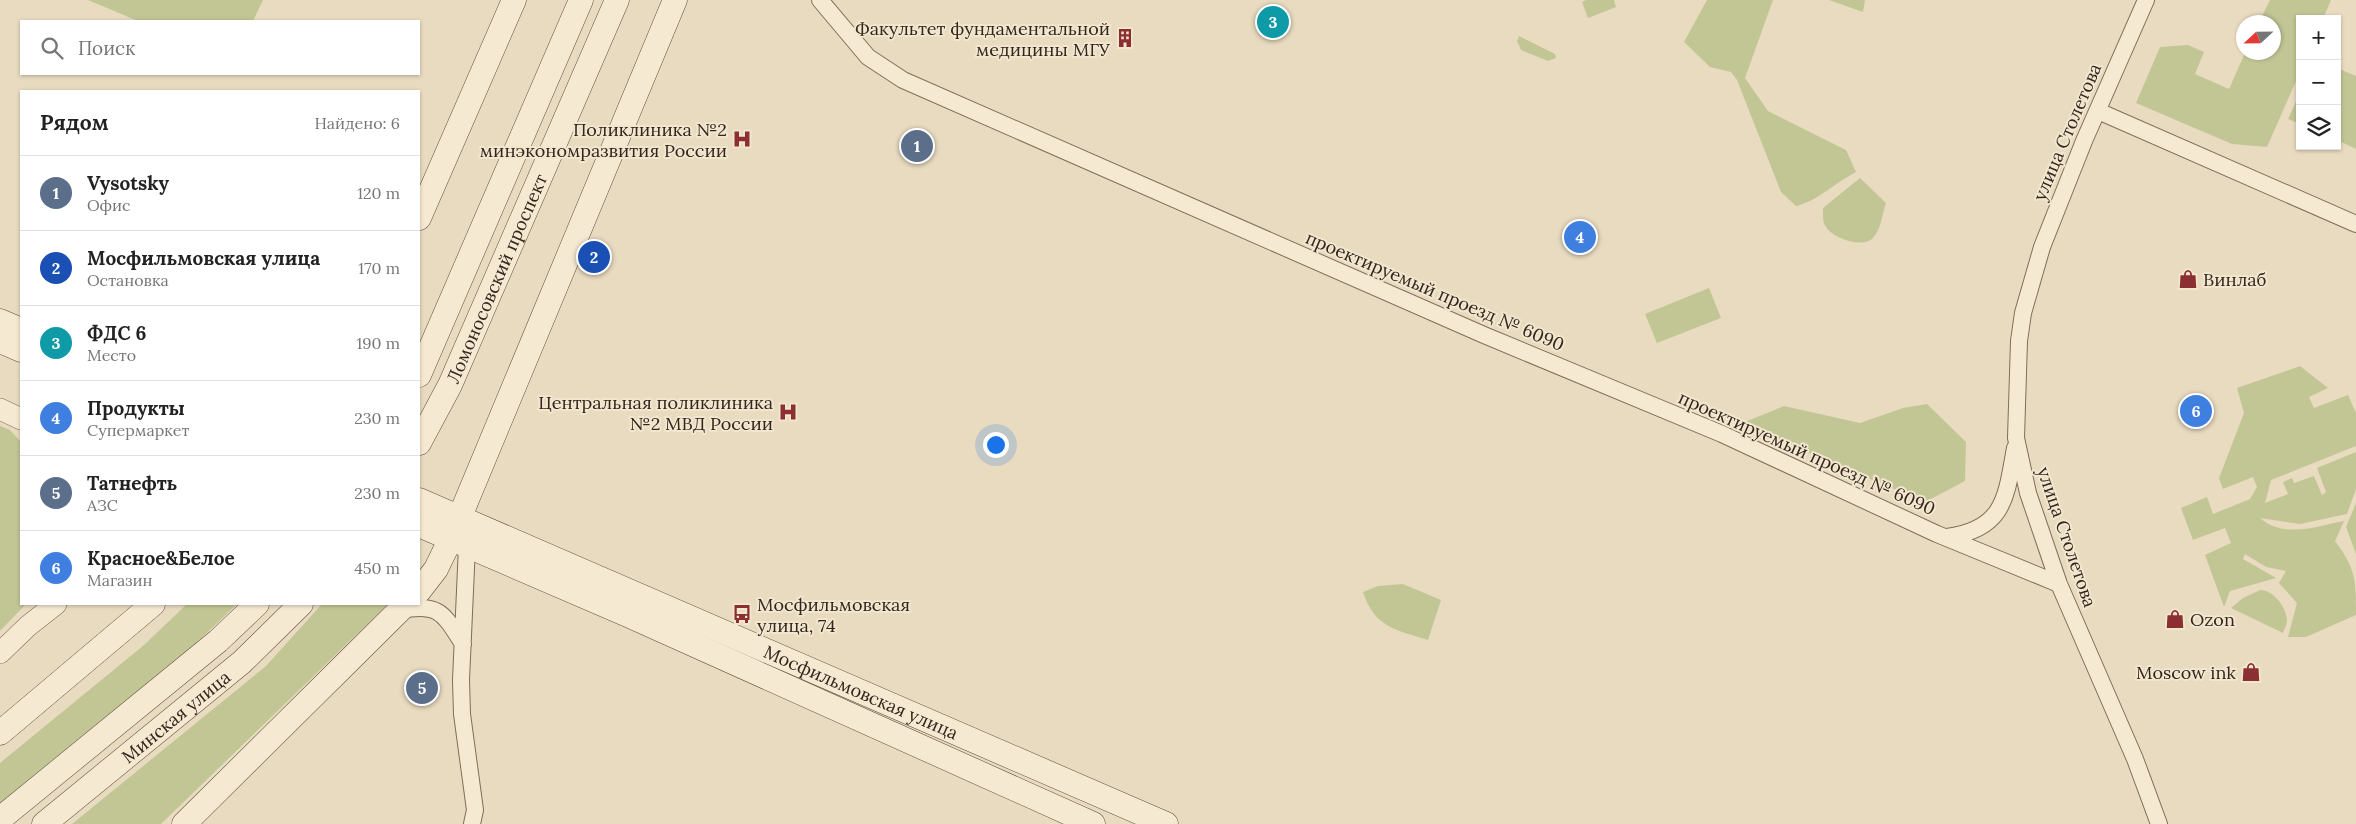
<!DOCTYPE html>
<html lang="ru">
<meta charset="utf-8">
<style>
:root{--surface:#fff;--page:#f2f2f2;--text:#222;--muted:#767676;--line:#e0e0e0;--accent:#8b2f33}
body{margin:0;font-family:Lora,serif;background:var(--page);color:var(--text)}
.controls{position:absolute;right:15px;top:15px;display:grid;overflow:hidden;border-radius:0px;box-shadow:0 1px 4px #0004}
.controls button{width:45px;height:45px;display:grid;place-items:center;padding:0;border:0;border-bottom:1px solid var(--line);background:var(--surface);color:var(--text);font:25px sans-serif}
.compass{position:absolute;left:2236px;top:15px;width:45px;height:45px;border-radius:50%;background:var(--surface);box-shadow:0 1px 4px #0004;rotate:248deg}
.you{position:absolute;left:995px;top:444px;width:18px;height:18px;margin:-12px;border:4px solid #fff;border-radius:50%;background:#1a73e8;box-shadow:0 0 0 8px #1a73e833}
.badge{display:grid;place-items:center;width:32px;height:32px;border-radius:50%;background:var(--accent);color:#fff;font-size:16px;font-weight:700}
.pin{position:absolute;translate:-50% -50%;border:2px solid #fff;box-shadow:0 1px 5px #0006}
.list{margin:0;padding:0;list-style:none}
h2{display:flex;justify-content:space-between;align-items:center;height:65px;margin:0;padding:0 20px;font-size:21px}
h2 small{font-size:16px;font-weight:400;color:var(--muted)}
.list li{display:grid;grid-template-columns:32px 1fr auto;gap:15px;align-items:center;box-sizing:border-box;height:75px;padding:0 20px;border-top:1px solid var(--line)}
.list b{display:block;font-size:19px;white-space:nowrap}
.list p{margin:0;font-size:16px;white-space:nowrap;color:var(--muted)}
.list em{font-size:16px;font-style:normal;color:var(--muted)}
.icon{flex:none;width:28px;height:28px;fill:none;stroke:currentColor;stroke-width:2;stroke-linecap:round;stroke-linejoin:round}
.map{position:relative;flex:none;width:2356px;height:824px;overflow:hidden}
.search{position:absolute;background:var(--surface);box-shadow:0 1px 4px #0004;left:20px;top:20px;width:400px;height:55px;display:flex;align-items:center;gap:12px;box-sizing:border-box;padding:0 18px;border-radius:0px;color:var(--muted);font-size:19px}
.panel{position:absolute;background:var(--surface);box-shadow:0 1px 4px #0004;left:20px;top:90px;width:400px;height:515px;border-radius:0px}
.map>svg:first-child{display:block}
</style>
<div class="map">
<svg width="2356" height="824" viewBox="0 0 2356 824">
<rect width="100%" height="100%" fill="#e9dbc0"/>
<path fill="#c2c695" d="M 88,0 L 263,0 L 253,21 L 138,21 Z
M 1586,0 L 1614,0 L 1616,7 L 1588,18 L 1582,2 Z
M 1707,0 L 1773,0 L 1745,78 L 1768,111 L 1846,150 L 1856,172 C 1836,182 1818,201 1796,206 L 1781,192 L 1737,80 L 1731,72 L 1710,67 L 1684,42 Z
M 1829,0 L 1865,0 L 1863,12 Z
M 2270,0 L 2331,0 L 2323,19 L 2300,19 L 2300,72 L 2267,147 L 2232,144 L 2136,103 L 2160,47 L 2188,45 L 2204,52 L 2195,74 L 2229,89 L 2245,53 L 2274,52 L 2274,22 L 2259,22 Z
M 1519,36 L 1555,54 L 1556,58 L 1548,61 L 1521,50 L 1517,41 Z
M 2337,68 L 2356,76 L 2356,149 L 2337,140 Z
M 2300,93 L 2300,124 L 2288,119 Z
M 1860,178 L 1886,203 C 1882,214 1881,231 1872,239 C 1861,248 1833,238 1826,227 C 1822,221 1823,216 1823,208 Z
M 1709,288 L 1721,318 L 1657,343 L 1645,314 Z
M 2300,366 L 2328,388 L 2309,397 L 2314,408 L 2348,395 L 2356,413 L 2356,446 L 2271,480 L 2265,503 L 2288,494 L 2283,482 L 2292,478 L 2294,483 L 2314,476 L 2322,495 L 2326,492 L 2317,468 L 2356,452 L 2356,489 L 2347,514 L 2300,524 L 2260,518 C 2284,539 2317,526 2344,521 L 2335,541 C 2356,569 2356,580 2356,615 L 2306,637 L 2288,637 L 2297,603 L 2279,583 L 2286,571 L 2266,567 L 2245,554 L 2243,559 L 2276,578 L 2230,591 L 2224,607 L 2205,555 L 2231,543 L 2225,528 L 2193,540 L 2181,508 L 2207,497 L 2213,514 L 2250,499 L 2257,487 L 2253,477 L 2223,489 L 2219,478 L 2244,413 L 2237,388 Z
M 1927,404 L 1966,442 L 1965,481 L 1925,502 L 1740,424 L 1784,406 L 1860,423 L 1903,408 Z
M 0,426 L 10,430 L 21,442 L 21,604 L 26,604 L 0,631 Z
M 2356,503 L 2356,554 L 2346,527 Z
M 1403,584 L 1441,600 L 1428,640 C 1396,630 1374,627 1363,592 L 1378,586 Z
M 2260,590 C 2274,590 2287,608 2287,621 C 2287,625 2284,629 2283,633 L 2231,608 L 2243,598 Z
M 187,604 L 237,604 L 190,649 L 0,803 L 0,763 L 144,645 Z
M 322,604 L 388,604 L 161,824 L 72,824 L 266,666 Z"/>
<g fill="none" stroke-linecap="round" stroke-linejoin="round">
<g stroke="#816d5a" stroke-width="18">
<path id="minor" d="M 820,0 L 868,57 L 903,80 L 1484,335 L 1722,434 L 1937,534 L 2059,584
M 2146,0 L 2084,141 L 2042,247 L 2023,313 L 2019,341 L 2016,438 L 2028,493 L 2059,584 L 2135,759 L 2159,824
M 2098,111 L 2356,224
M 1947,537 C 2005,529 2006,497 2015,448
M 467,546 L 461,680 L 462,714 L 475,810 L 472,824
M 400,610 C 440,603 443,613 463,644"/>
</g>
<g stroke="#816d5a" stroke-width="22">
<path id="tertiary" d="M 0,409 L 21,419
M 0,653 L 28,626 L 56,604"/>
</g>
<g stroke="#624e3d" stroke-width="25">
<g id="secondary">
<path d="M 419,218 L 514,0"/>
<path d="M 0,321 L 21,330"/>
<path d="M 0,341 L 21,350"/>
<path d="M 419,375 L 581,0"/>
<path id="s1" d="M 419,443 L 450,385 L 617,0"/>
<path id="s2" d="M 419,500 L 1166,824"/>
<path d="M 419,525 L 630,616 L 1093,824"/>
<path d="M 419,591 L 436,569 L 451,538 L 675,0"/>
<path d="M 0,733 L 153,604"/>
<path d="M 0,819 L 218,641 L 257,604"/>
<path id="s3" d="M 44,824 L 242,662 L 301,604"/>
<path d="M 184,824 L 406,604"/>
</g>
</g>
<use href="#minor" stroke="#f5e9d2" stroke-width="16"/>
<use href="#tertiary" stroke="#f5e9d2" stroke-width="21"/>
<use href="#secondary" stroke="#f5e9d2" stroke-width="24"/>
</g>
<defs>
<g id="building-bare" transform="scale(1.5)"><path d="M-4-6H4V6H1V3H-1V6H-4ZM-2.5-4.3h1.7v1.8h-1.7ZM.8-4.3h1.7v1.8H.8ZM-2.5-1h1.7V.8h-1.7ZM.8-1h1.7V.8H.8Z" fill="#8b2f33" stroke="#f2e6cf" stroke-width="2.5" paint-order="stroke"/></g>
<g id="hospital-bare" transform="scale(1.5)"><path d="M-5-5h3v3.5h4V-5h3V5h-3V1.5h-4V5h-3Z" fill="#8b2f33" stroke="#f2e6cf" stroke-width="2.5" paint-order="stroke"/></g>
<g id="shop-bare" transform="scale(1.5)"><path d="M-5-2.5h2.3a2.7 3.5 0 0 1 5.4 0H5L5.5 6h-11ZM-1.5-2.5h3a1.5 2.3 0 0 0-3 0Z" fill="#8b2f33" stroke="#f2e6cf" stroke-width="2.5" paint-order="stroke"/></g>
<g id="bus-bare" transform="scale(1.5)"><path d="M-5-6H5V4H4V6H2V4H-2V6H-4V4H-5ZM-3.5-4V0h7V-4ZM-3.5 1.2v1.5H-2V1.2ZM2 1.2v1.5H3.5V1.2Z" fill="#8b2f33" stroke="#f2e6cf" stroke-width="2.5" paint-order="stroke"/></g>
</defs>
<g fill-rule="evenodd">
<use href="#building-bare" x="1125" y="38"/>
<use href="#hospital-bare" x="742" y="139"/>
<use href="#shop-bare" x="2188" y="279"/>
<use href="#hospital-bare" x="788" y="412"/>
<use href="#bus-bare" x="742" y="614"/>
<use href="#shop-bare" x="2175" y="619"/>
<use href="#shop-bare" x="2251" y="672"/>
</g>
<g text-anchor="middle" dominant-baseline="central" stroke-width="4" stroke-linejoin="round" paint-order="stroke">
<g font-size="18" fill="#32261d" stroke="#f2e6cf" text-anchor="end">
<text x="1110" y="28">Факультет фундаментальной<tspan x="1110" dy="21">медицины МГУ</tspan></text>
<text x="727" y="129">Поликлиника №2<tspan x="727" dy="21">минэкономразвития России</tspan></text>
<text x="2203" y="279" text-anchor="start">Винлаб</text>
<text x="773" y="402">Центральная поликлиника<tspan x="773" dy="21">№2 МВД России</tspan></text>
<text x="757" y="604" text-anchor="start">Мосфильмовская<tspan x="757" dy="21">улица, 74</tspan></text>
<text x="2190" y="619" text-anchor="start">Ozon</text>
<text x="2236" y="672">Moscow ink</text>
</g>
<g font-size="18" fill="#32261d" stroke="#f2e6cf">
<text transform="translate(2067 132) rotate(-67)">улица Столетова</text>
<text stroke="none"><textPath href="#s1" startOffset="182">Ломоносовский проспект</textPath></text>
<text transform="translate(1435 291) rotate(23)">проектируемый проезд № 6090</text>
<text transform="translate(1807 453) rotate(24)">проектируемый проезд № 6090</text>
<text transform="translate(2067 537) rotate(71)">улица Столетова</text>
<text stroke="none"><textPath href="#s2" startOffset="482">Мосфильмовская улица</textPath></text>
<text stroke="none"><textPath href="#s3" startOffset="170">Минская улица</textPath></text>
</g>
</g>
</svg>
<div class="controls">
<button>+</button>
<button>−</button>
<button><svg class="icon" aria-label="layers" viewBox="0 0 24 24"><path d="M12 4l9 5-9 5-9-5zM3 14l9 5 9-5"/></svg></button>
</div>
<svg class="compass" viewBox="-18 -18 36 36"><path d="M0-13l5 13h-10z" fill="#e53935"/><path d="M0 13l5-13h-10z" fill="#767676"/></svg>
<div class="you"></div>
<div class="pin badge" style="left:917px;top:146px;background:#5c6f8a">1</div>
<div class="pin badge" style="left:594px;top:257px;background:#1a4fb4">2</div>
<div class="pin badge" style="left:1273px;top:22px;background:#0f9aa8">3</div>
<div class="pin badge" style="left:1580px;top:237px;background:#3f7fe0">4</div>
<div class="pin badge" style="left:422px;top:688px;background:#5c6f8a">5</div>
<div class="pin badge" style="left:2196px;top:411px;background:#3f7fe0">6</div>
<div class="search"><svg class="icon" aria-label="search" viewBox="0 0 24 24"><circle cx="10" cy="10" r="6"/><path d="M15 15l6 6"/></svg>Поиск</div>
<section class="panel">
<h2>Рядом<small>Найдено: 6</small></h2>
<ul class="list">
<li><span class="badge" style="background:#5c6f8a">1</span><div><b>Vysotsky</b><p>Офис</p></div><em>120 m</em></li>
<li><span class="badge" style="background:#1a4fb4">2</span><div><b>Мосфильмовская улица</b><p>Остановка</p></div><em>170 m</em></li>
<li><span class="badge" style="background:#0f9aa8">3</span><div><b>ФДС 6</b><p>Место</p></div><em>190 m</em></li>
<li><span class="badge" style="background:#3f7fe0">4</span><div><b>Продукты</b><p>Супермаркет</p></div><em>230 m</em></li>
<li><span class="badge" style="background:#5c6f8a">5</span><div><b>Татнефть</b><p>АЗС</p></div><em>230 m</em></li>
<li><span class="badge" style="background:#3f7fe0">6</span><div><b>Красное&amp;Белое</b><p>Магазин</p></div><em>450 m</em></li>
</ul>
</section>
</div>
